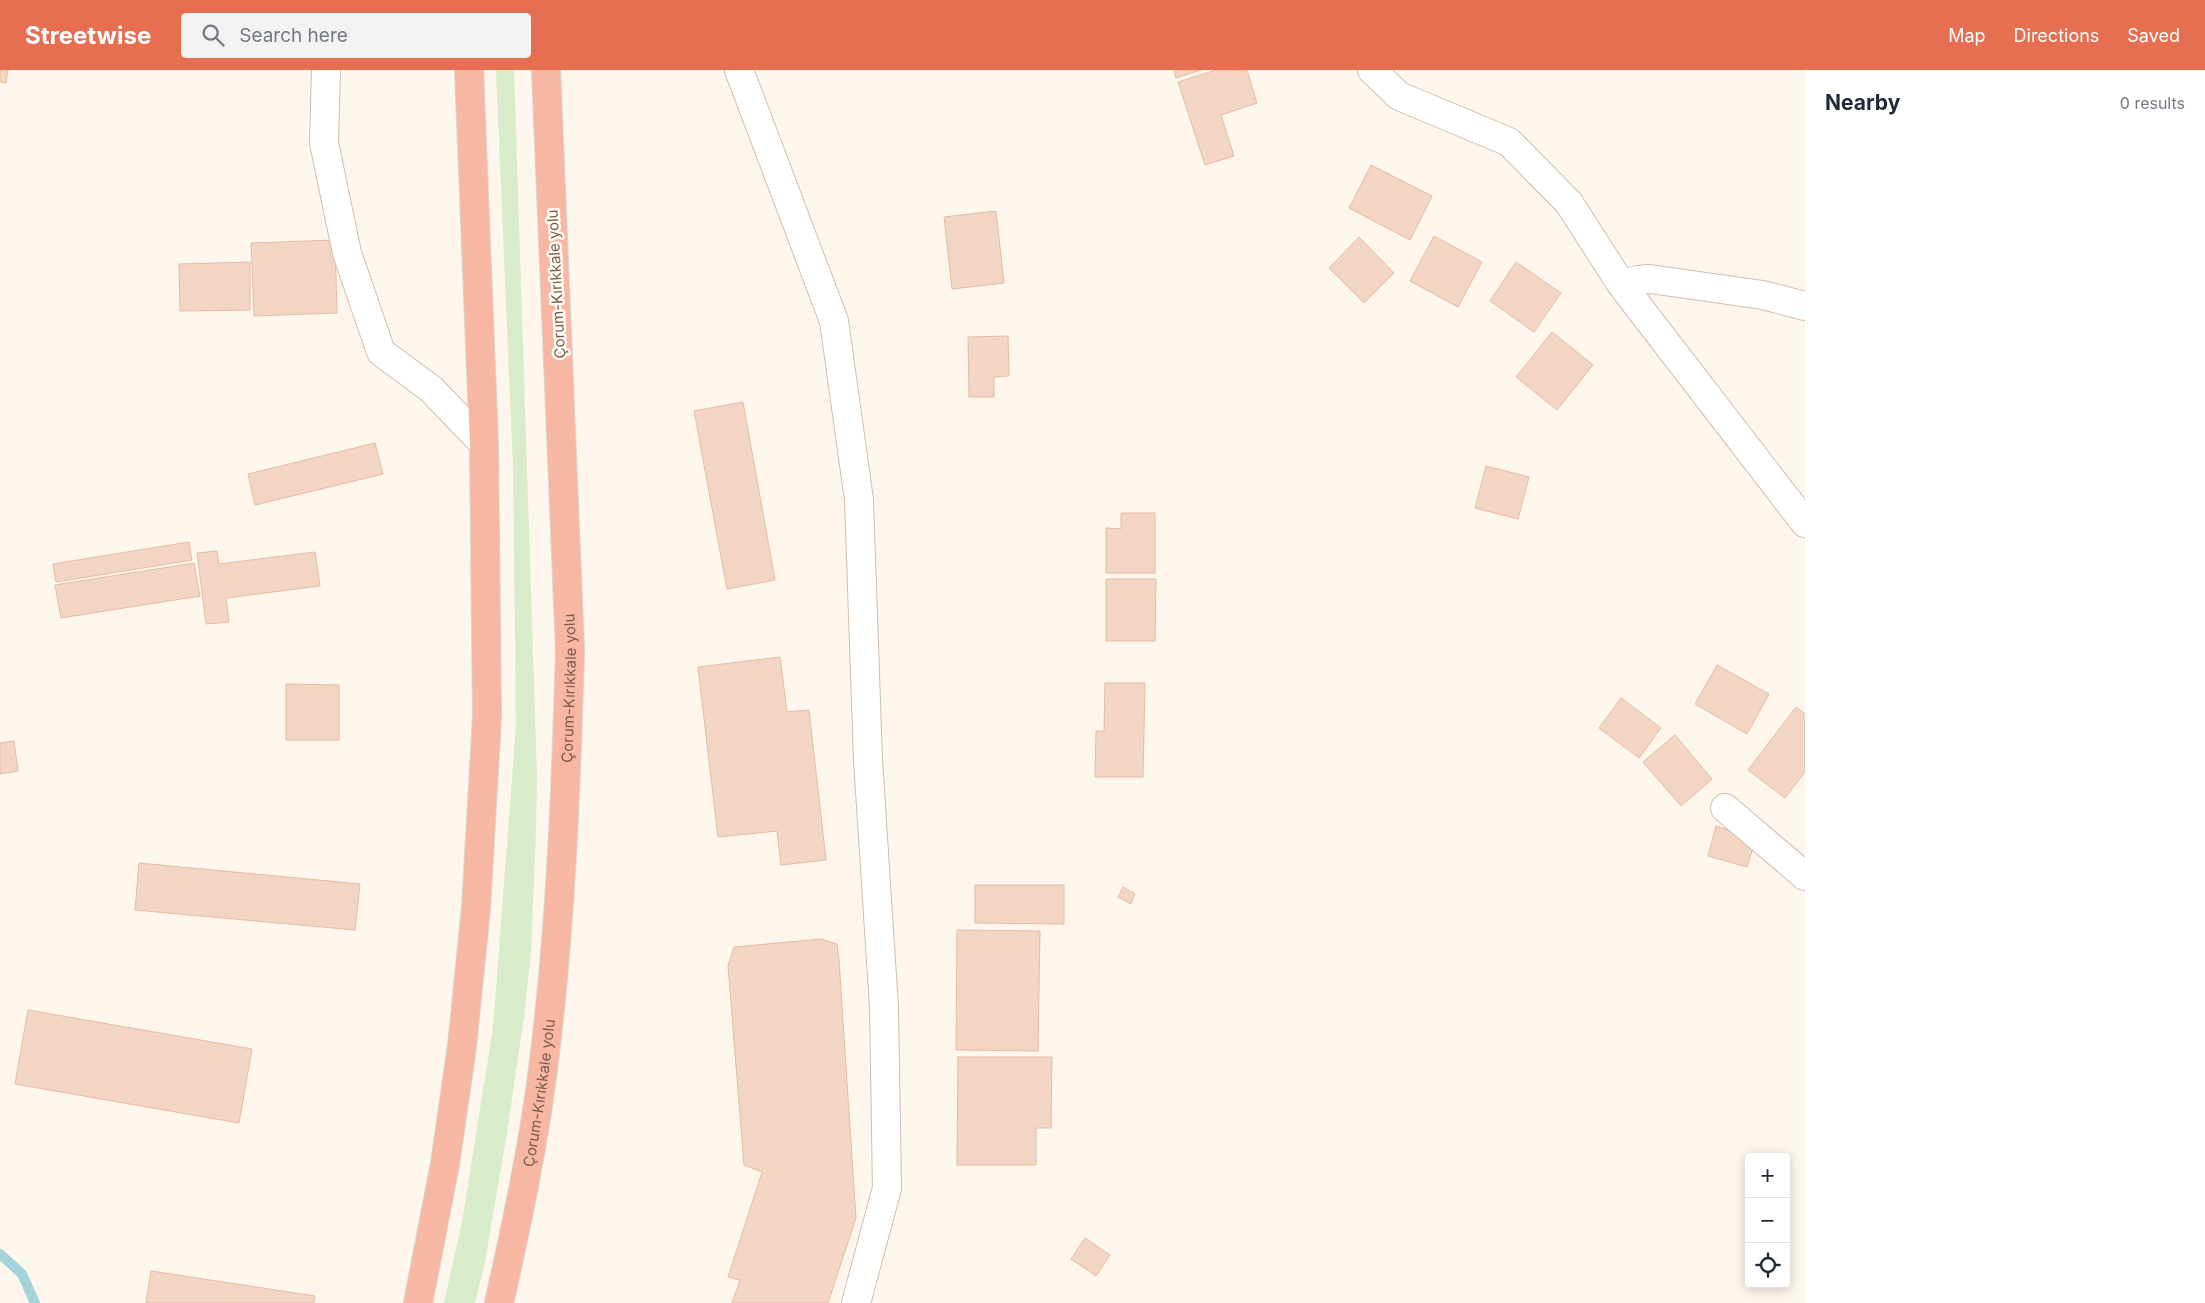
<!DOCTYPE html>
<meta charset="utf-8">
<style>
:root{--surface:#fff;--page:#f2f2f3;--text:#1f2937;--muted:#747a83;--line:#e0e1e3;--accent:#e76f51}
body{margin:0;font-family:Inter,sans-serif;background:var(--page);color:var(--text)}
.controls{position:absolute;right:15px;bottom:15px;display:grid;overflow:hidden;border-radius:5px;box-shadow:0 2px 12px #0003}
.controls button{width:45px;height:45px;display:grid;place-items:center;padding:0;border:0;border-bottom:1px solid var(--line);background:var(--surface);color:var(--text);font:25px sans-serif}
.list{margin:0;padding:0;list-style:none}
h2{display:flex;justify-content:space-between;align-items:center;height:65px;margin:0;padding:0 20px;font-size:21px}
h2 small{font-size:16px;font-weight:400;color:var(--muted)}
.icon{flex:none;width:28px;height:28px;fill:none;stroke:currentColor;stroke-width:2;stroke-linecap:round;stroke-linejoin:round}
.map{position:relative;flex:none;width:1805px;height:1233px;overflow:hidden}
header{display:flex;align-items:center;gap:30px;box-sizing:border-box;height:70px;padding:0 25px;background:var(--accent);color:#fff}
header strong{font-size:24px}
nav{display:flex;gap:28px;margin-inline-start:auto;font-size:18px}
.search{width:350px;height:45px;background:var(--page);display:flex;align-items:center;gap:12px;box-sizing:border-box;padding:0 18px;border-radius:5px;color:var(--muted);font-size:19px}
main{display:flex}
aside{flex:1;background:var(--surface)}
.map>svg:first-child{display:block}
</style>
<header>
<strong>Streetwise</strong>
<div class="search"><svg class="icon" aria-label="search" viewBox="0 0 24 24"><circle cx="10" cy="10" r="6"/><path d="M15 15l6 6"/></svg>Search here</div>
<nav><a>Map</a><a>Directions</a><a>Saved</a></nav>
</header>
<main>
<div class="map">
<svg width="1805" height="1233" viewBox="0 0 1805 1233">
<rect width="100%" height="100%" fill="#fdf6ec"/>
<path fill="#d8ecc9" d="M 496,0 L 514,0 L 537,706 L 536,761 L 531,882 L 524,947 L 506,1069 L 485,1192 L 475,1233 L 444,1233 L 462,1152 L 493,958 L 516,656 L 513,397 Z"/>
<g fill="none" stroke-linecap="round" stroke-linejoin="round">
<path stroke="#a5d3da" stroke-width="10" d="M 0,1184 L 22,1204 L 35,1233"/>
</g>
<path fill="#f3d5c3" stroke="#e6bba3" d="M 0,0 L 8,0 L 6,13 L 0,12 Z
M 1174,0 L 1201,0 L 1176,8 Z
M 1216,0 L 1247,0 L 1257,33 L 1221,45 L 1234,86 L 1205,95 L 1178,12 Z
M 1371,95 L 1432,126 L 1410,170 L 1349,138 Z
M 996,141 L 1004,213 L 952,219 L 944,147 Z
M 1434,166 L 1482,192 L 1458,237 L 1410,211 Z
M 1359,167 L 1394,203 L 1364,233 L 1329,198 Z
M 335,170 L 337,243 L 254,246 L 251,173 Z
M 250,192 L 250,240 L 180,241 L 179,194 Z
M 1516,192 L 1561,223 L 1534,262 L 1490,231 Z
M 1552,262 L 1593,295 L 1557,340 L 1516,307 Z
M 1008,266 L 1009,306 L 994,307 L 994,327 L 969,327 L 968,267 Z
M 743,332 L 775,510 L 727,519 L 694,341 Z
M 375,373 L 383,404 L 255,435 L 248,404 Z
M 1486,396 L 1529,407 L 1518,449 L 1475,438 Z
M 1121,443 L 1155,443 L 1155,503 L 1106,503 L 1106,458 L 1121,459 Z
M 189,472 L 192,490 L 56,512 L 53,494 Z
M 217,481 L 219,494 L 315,482 L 320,516 L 226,528 L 229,552 L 206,554 L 197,483 Z
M 194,493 L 200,526 L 61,548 L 55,515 Z
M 1106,509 L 1156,509 L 1155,571 L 1106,571 Z
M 780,587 L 787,642 L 809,640 L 826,790 L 781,795 L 777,761 L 718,767 L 698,597 Z
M 1717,595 L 1769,624 L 1747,664 L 1695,634 Z
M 1105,613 L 1145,613 L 1143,707 L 1095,707 L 1096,661 L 1104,661 Z
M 286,614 L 339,615 L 339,670 L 286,670 Z
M 1621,628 L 1661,658 L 1639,688 L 1599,658 Z
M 1796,637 L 1805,644 L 1805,702 L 1785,728 L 1748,700 Z
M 1675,665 L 1712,709 L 1681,736 L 1643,692 Z
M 14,671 L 18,701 L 0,704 L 0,673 Z
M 1716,756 L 1756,768 L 1747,797 L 1708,786 Z
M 139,793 L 360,814 L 355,860 L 135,840 Z
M 975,815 L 1064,815 L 1064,854 L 975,853 Z
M 1123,817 L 1135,824 L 1131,834 L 1118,827 Z
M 957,860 L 1040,861 L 1038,981 L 956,980 Z
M 821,869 L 837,874 L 839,890 L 856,1148 L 828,1233 L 732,1233 L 740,1210 L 728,1207 L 762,1102 L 744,1095 L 728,896 L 734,877 Z
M 28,940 L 252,979 L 239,1053 L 15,1014 Z
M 958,987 L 1052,987 L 1051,1058 L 1036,1058 L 1036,1095 L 957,1095 Z
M 1085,1168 L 1110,1185 L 1096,1206 L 1071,1189 Z
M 151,1201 L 315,1226 L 314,1233 L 146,1233 Z"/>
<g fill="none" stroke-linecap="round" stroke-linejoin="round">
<g stroke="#d1beb0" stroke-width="30">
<path id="minor" d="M 326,0 L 324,73 L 347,183 L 381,282 L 431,319 L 484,374
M 739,0 L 834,251 L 859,430 L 868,690 L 884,937 L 887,1118 L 856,1233
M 1372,0 L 1399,26 L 1509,72 L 1569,133 L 1621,214 L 1805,453
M 1621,214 L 1638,210 L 1650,209 L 1763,225 L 1805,236
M 1725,738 L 1805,806"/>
</g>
<g stroke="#dad1cd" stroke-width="30">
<g id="highway">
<path d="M 418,1233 L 445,1094 L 462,976 L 476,838 L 487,647 L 484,374 L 469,0"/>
<path id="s1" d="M 499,1233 C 517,1153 534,1073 544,991 C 561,855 566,717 570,580 L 546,0"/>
</g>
</g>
<use href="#minor" stroke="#fff" stroke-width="28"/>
<use href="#highway" stroke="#f7b7a3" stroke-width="28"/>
</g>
<g text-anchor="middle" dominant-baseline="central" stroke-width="5" stroke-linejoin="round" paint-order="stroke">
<g font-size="15" fill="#7a5c4d" stroke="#fffaf3">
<text transform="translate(556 214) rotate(-93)">Çorum-Kırıkkale yolu</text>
<text stroke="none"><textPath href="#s1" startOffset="620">Çorum-Kırıkkale yolu</textPath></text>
<text stroke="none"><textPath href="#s1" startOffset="214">Çorum-Kırıkkale yolu</textPath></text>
</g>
</g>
</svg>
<div class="controls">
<button>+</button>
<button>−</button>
<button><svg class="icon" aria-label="locate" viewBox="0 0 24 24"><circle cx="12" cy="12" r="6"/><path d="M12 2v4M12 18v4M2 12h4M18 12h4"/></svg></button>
</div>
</div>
<aside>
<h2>Nearby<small>0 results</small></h2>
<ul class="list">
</ul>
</aside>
</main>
